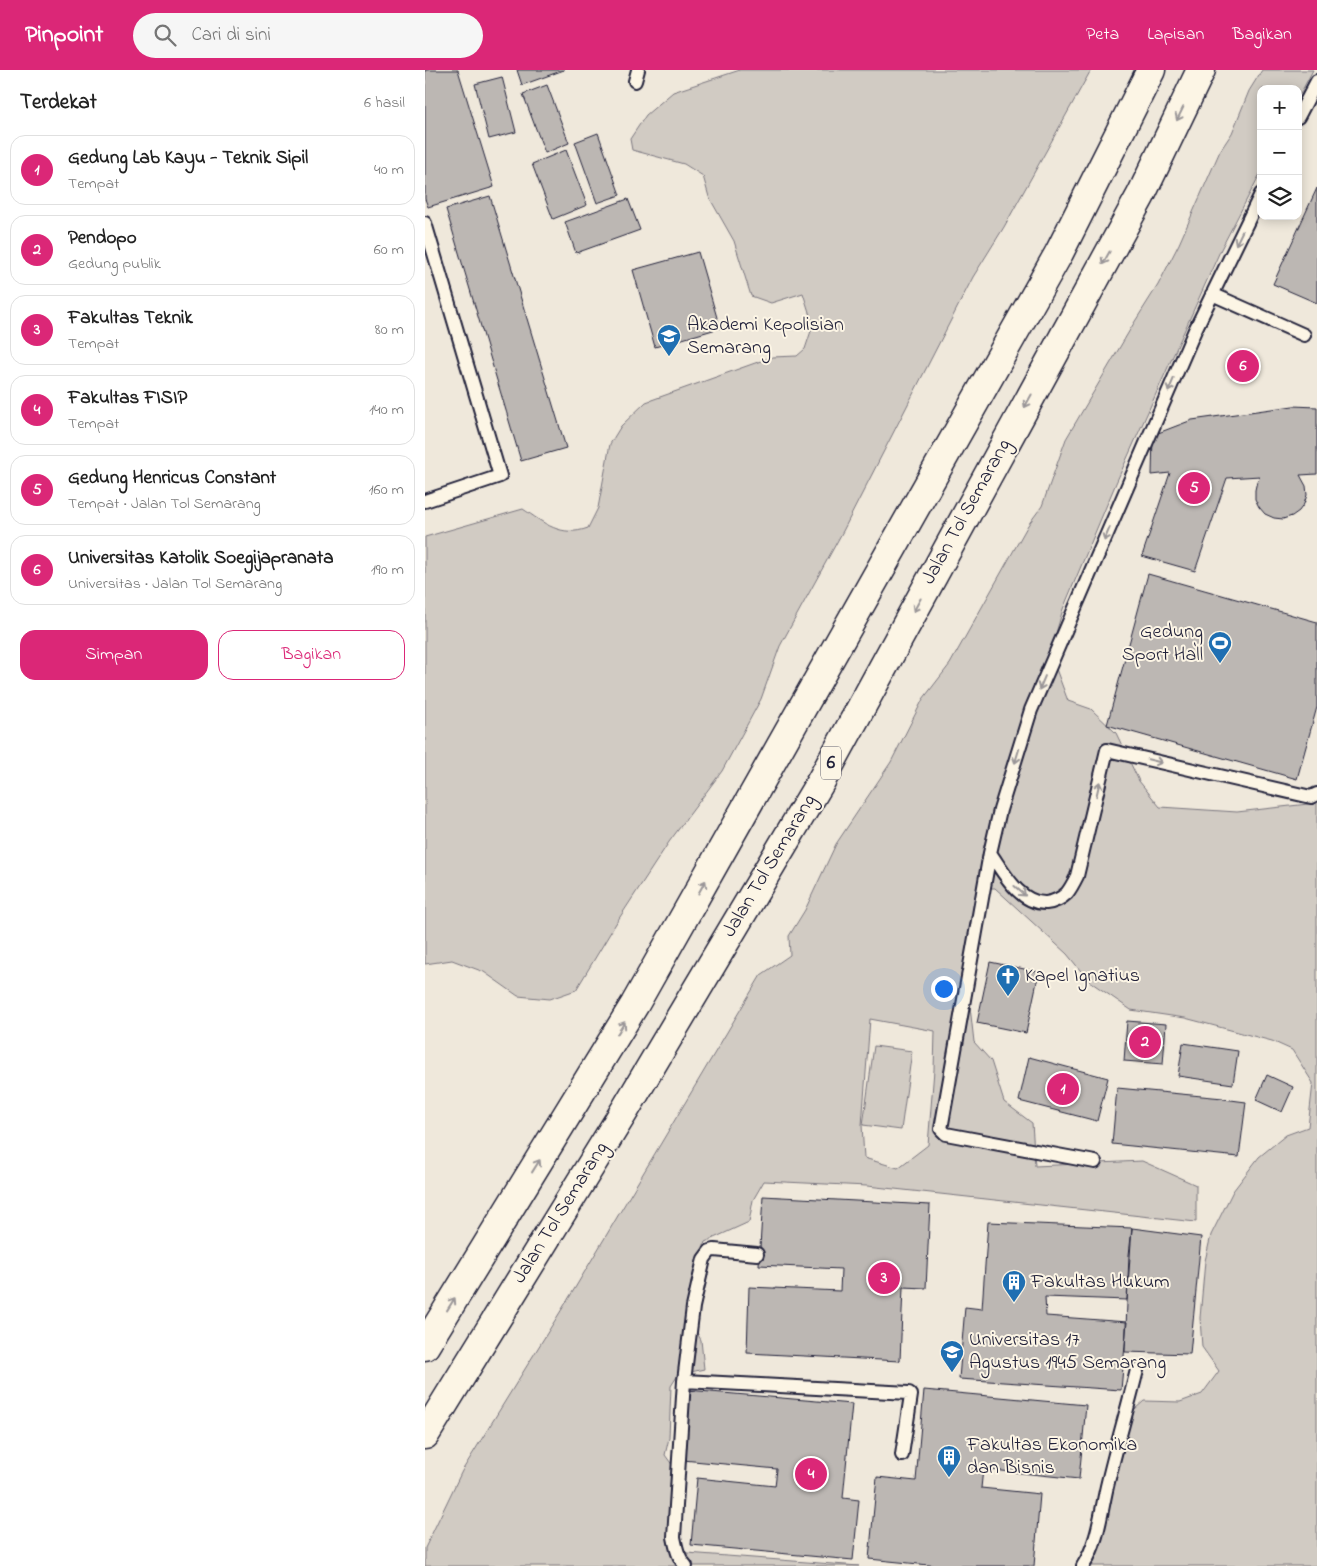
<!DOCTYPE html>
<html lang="id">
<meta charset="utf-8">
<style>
:root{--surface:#fff;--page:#f6f6f6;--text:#222;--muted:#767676;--line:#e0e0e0;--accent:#db2777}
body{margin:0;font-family:"Indie Flower",sans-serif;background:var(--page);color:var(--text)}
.controls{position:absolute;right:15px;top:15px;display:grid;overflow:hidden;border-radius:10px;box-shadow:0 2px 12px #0003}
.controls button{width:45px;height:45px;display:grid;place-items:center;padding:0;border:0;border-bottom:1px solid var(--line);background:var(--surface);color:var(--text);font:25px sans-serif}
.you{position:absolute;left:518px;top:918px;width:18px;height:18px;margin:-12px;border:4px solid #fff;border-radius:50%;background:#1a73e8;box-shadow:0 0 0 8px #1a73e833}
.badge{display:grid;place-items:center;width:32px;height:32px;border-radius:50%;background:var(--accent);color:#fff;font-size:16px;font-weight:700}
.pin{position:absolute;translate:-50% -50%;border:2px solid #fff;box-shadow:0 1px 5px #0006}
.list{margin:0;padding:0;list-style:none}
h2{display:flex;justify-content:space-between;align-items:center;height:65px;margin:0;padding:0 20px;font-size:21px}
h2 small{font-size:16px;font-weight:400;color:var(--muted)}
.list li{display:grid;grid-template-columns:32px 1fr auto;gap:15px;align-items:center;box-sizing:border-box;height:70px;margin:0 10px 10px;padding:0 10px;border:1px solid var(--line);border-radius:15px}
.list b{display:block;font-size:19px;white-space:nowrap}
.list p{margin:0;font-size:16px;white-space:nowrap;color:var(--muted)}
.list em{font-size:16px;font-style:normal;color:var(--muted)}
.actions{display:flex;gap:10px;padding:15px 20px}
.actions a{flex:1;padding:11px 0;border:1px solid var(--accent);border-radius:15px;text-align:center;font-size:18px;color:var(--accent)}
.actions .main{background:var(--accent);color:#fff}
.icon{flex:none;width:28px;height:28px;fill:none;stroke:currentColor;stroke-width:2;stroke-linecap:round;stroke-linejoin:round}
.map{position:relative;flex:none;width:892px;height:1496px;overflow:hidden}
header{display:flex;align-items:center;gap:30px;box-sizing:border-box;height:70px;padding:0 25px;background:var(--accent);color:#fff}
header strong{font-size:24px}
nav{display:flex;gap:28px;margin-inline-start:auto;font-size:18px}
.search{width:350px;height:45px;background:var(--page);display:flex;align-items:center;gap:12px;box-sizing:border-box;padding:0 18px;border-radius:28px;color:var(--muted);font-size:19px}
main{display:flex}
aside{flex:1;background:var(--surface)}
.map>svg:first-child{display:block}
</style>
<header>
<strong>Pinpoint</strong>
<div class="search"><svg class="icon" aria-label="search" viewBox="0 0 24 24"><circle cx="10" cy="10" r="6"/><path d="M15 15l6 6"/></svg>Cari di sini</div>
<nav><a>Peta</a><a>Lapisan</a><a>Bagikan</a></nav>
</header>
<main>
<aside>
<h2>Terdekat<small>6 hasil</small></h2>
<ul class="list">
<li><span class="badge">1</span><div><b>Gedung Lab Kayu - Teknik Sipil</b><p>Tempat</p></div><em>40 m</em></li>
<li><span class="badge">2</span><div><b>Pendopo</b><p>Gedung publik</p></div><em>60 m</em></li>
<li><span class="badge">3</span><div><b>Fakultas Teknik</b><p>Tempat</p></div><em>80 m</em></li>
<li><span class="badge">4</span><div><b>Fakultas FISIP</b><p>Tempat</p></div><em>140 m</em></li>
<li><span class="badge">5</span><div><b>Gedung Henricus Constant</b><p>Tempat · Jalan Tol Semarang</p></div><em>160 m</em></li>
<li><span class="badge">6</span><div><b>Universitas Katolik Soegijapranata</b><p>Universitas · Jalan Tol Semarang</p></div><em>190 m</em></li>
</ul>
<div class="actions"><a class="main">Simpan</a><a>Bagikan</a></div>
</aside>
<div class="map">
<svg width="892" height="1496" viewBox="0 0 892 1496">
<rect width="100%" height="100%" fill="#efe8db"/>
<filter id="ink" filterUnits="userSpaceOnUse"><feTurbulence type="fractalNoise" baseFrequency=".02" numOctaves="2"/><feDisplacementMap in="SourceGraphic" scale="10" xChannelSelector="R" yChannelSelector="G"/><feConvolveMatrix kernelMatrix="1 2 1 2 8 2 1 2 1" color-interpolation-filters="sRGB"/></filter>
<g filter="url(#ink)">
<path fill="#d1cbc3" stroke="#7a767f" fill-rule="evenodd" d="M 315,0 L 666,0 L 579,157 L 548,207 L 418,461 L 355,576 L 336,629 L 297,701 L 244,772 L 193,850 L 151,920 L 125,929 L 93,926 L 59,902 L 27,890 L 0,894 L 0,467 L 98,439 C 119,453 136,468 163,458 L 173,438 L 185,374 L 196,356 L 221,332 L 347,287 L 372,286 L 380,279 L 388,255 L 378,223 L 346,233 L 326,226 L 309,171 L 284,127 L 278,106 L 259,94 L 207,80 L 205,69 L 221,45 L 248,22 Z
M 837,0 L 888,0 L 873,28 L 873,19 L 836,19 L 836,102 L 796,179 L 691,413 L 638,539 L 631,563 L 631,599 L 643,631 L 666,639 L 691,663 L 714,711 L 735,737 L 812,742 L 892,733 L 892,1496 L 659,1496 L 668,1460 L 686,1433 L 690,1402 L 693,1354 L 719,1331 L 755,1332 L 777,1324 L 794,1301 L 777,1277 L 775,1248 L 780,1191 L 786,1165 L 808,1121 L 834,1087 L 861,1065 L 883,1057 L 888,1013 L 867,980 L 847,971 L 760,948 L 706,940 L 664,911 L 642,884 L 570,818 L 555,818 L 543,919 L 549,972 L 566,991 L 579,1032 L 607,1053 L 610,1096 L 717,1091 L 771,1115 L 771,1152 L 442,1116 L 339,1111 L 328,1130 L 324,1152 L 280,1172 L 266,1210 L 267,1254 L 276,1270 L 279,1299 L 253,1305 L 246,1316 L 244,1368 L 240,1385 L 248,1396 L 250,1473 L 262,1483 L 434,1496 L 0,1496 L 0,1478 L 37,1401 L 150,1218 L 336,905 L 365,885 L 364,866 L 380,840 L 411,774 L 466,692 L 498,629 L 525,594 L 603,455 L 617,436 L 641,369 L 709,253 L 733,215 L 754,174 L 795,81 L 807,63 L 824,21 ZM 445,949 L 510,961 L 509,1000 L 503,1075 L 473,1098 L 439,1088 L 437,1055 Z
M 449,976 L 487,981 L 476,1060 L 438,1055 Z"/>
<path fill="#bcb7b3" stroke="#22223b" d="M 0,0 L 33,0 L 69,117 L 3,137 L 0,129 Z
M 92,0 L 139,0 L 97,15 Z
M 77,7 L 91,62 L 64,69 L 50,14 Z
M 122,15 L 144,73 L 120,83 L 98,24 Z
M 173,63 L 195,125 L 172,133 L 150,72 Z
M 141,80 L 162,135 L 128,149 L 107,94 Z
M 892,118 L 892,233 L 848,214 Z
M 65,126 L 141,378 L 96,391 L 21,139 Z
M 203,129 L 215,160 L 151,183 L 140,152 Z
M 273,182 L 295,258 L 230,277 L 208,200 Z
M 868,336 L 892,337 L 892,404 L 875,405 L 881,416 L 882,425 L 879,434 L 874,441 L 867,446 L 858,449 L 849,448 L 840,444 L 834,437 L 830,429 L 830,420 L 832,411 L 835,406 L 802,408 L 770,501 L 717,486 L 745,403 L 727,405 L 728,365 L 767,350 Z
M 723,504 L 892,552 L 892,637 L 872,709 L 682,655 Z
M 565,892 L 614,902 L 601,963 L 552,953 Z
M 702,951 L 741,954 L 738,994 L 699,991 Z
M 758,973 L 813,981 L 808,1014 L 753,1006 Z
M 604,987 L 683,1008 L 672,1051 L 594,1031 Z
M 842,1005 L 868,1017 L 857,1042 L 831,1030 Z
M 692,1018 L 798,1028 L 798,1029 L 821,1032 L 814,1087 L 687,1074 Z
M 338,1126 L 505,1135 L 501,1218 L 478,1217 L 475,1291 L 322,1283 L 324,1217 L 415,1221 L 416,1199 L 334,1195 Z
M 563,1152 L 707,1158 L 702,1230 L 620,1227 L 621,1246 L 702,1252 L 696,1320 L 534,1309 L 540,1237 L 557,1239 Z
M 707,1158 L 776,1167 L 765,1284 L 700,1282 L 704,1185 Z
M 262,1320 L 427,1334 L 418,1428 L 434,1430 L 428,1490 L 266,1475 L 272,1408 L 350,1416 L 352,1399 L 258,1390 Z
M 499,1320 L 661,1335 L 654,1409 L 558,1399 L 556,1418 L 615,1424 L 609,1496 L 514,1496 L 444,1489 L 452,1407 L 491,1411 Z"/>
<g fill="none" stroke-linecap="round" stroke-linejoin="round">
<g stroke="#22223b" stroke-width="16">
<path id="lane" d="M 210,11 L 213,0
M 873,47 L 892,11
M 0,153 L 75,406 L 0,431
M 787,224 L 879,265
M 565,783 C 578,801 594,834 621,833 C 629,832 636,829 642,823 C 646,818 649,812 652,806 L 682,680 L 886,727 L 892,724
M 670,1092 L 521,1064 L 516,1059 L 565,783 L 575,740 L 606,640 L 770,260 L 836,124
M 259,1311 L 484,1323 L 486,1325 L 477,1385
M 261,1496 C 253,1488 251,1477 249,1467 L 259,1311 L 268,1237 L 279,1189 L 285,1181 L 289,1180 L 332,1184
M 658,1496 C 674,1471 676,1440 683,1412 C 692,1374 703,1337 712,1300"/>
</g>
<g stroke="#22223b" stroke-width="31">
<path id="highway" d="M 0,1276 L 210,934 L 634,183 L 726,0
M 0,1365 L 200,1040 L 396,711 L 716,125 L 776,0"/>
</g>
<use href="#lane" stroke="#fcf5e5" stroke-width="12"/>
<use href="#highway" stroke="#fcf5e5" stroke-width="28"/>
</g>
<defs><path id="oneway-shaft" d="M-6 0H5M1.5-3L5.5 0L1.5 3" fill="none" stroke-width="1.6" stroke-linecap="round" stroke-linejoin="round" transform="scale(1.25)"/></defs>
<g stroke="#9a9698">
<use href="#oneway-shaft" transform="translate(755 44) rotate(116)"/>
<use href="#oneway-shaft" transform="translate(814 168) rotate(116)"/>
<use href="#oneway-shaft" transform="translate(681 188) rotate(119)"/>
<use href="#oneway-shaft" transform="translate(746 315) rotate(113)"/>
<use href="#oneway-shaft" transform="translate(603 331) rotate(119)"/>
<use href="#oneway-shaft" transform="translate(682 464) rotate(113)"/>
<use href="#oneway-shaft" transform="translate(492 535) rotate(119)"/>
<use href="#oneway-shaft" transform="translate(617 613) rotate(113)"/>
<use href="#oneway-shaft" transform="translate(592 686) rotate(107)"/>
<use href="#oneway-shaft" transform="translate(730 691) rotate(13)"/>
<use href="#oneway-shaft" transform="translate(673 719) rotate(-77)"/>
<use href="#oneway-shaft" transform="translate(277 817) rotate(-61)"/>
<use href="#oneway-shaft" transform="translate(595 821) rotate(42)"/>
<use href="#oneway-shaft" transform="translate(196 958) rotate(-58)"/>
<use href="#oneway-shaft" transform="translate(111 1096) rotate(-58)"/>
<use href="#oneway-shaft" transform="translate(26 1234) rotate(-58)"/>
</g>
</g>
<defs>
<g id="university-pin" transform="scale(1.25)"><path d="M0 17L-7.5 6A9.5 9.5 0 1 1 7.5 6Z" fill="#1f6fb2" stroke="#fcf5e5"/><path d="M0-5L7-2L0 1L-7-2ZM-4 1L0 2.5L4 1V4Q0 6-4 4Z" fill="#fff"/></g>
<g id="stadium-pin" transform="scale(1.25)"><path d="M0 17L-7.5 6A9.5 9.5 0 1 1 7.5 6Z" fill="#1f6fb2" stroke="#fcf5e5"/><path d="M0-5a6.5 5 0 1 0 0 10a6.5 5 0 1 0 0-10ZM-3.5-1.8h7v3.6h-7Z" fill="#fff"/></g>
<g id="church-pin" transform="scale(1.25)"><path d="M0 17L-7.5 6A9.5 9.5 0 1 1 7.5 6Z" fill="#1f6fb2" stroke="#fcf5e5"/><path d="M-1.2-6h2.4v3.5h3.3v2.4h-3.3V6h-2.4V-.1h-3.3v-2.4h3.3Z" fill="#fff"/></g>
<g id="building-pin" transform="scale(1.25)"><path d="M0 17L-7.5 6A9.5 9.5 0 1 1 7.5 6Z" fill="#1f6fb2" stroke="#fcf5e5"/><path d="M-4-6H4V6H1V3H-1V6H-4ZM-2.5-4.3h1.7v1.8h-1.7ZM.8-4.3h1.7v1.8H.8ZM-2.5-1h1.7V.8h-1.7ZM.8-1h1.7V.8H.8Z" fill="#fff"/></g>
</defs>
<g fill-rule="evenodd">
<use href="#university-pin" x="244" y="266"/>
<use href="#stadium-pin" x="795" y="573"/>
<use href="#church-pin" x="583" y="906"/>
<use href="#building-pin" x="589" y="1212"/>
<use href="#university-pin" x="527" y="1282"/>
<use href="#building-pin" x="524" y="1387"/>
</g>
<g text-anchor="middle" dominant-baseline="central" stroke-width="4" stroke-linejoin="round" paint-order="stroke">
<rect fill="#fcf5e5" stroke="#63616e" stroke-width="1" x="396" y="676.5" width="20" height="33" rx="4"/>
<g font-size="19" font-weight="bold" fill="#22223b">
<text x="406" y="693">6</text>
</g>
<g font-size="20" fill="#22223b" stroke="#fcf5e5" text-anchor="start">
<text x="262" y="255">Akademi Kepolisian<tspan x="262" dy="23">Semarang</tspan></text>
<text x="778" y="562" text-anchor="end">Gedung<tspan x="778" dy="23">Sport Hall</tspan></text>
<text x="600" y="906">Kapel Ignatius</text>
<text x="606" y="1212">Fakultas Hukum</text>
<text x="544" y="1270">Universitas 17<tspan x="544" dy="23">Agustus 1945 Semarang</tspan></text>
<text x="542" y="1375">Fakultas Ekonomika<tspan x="542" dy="23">dan Bisnis</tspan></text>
</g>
<g font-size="20" fill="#22223b" stroke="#fcf5e5">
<text transform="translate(542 442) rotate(-61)">Jalan Tol Semarang</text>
<text transform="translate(345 796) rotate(-59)">Jalan Tol Semarang</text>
<text transform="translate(136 1143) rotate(-58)">Jalan Tol Semarang</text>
</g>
</g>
</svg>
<div class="controls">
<button>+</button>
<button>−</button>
<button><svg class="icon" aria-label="layers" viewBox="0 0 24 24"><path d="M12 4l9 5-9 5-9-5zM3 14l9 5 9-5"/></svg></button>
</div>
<div class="you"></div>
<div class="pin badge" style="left:638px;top:1019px">1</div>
<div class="pin badge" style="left:720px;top:972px">2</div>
<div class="pin badge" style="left:459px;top:1208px">3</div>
<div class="pin badge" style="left:386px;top:1404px">4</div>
<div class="pin badge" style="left:769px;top:418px">5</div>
<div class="pin badge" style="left:818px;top:296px">6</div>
</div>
</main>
